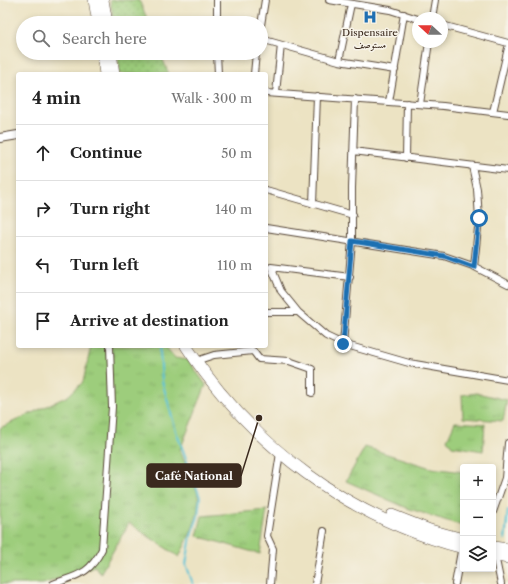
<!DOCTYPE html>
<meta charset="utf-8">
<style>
:root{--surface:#fff;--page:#f2f2f2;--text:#222;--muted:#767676;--line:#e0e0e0}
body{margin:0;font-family:"Libre Caslon Text",Amiri,serif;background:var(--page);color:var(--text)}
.controls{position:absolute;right:12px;bottom:12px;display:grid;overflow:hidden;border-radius:4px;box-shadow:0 2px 6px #0003}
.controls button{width:36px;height:36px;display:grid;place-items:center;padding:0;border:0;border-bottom:1px solid var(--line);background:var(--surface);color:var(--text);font:20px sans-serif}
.compass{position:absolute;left:412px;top:12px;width:36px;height:36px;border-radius:50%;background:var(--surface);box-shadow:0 2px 6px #0003;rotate:291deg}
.stop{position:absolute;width:12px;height:12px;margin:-9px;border:3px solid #1f6fb2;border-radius:50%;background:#fff}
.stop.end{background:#1f6fb2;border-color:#fff;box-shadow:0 1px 4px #0008}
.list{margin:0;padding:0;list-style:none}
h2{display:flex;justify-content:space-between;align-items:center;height:52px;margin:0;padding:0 16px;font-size:17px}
h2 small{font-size:13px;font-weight:400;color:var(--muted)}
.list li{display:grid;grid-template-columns:26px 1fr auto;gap:12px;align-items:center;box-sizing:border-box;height:56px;padding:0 16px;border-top:1px solid var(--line)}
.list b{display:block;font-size:15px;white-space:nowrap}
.list em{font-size:13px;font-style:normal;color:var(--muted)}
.icon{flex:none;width:22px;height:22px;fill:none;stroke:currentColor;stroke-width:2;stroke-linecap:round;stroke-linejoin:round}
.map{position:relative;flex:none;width:508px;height:584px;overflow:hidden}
.search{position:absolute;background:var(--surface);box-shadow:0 2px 6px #0003;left:16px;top:16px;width:252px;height:44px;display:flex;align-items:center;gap:10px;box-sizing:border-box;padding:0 14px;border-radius:22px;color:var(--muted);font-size:15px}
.panel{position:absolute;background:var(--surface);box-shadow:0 2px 6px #0003;left:16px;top:72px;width:252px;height:276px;border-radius:4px}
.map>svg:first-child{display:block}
</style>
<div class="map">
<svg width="508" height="584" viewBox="0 0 508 584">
<defs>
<pattern id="grass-tufts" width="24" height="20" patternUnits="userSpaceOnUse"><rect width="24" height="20" fill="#9dcd7b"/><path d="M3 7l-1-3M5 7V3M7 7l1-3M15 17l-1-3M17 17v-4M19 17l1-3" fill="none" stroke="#88b06a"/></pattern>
<pattern id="park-dots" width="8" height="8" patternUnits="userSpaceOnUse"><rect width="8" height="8" fill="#9dcd7b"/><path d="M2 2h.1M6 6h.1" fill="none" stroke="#88b06a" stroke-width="1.8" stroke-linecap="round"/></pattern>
</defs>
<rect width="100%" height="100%" fill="#f7f3e8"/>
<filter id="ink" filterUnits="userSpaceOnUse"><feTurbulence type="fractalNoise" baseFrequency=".025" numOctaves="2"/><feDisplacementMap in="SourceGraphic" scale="8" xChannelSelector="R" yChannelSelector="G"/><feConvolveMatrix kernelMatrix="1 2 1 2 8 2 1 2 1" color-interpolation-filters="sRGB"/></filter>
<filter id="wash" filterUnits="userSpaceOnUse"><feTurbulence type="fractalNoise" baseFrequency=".012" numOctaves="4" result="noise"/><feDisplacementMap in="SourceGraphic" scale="16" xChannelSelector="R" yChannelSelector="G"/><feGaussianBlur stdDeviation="0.9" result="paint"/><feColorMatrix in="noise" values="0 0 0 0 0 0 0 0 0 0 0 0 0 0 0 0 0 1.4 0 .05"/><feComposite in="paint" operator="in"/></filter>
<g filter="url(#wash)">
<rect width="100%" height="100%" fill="#ece3c3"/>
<path fill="url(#grass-tufts)" stroke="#6c7c4c" d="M 91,346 L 165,346 L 175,358 L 188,360 L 206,385 L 180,450 C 185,464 196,483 198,496 C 201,516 187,540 179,557 L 129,523 L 100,574 L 95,566 L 43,584 L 0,584 L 0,428 L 68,396 L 83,382 Z
M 477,393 L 507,400 L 503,421 L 463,418 L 462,395 Z
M 455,422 L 485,424 L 483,451 L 452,446 L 447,440 Z
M 365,447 L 431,468 L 463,472 L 463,526 L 407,508 L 346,481 Z
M 267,510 L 260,554 L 197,536 L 202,516 Z"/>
<path fill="url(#park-dots)" stroke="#6c7c4c" d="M 110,0 L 139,0 L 149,23 L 114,23 Z
M 118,53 L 160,53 L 169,74 L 120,74 Z"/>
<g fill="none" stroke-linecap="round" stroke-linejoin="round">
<path stroke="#5bc4d8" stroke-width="2" d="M 161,346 L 160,352 L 162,381 L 176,431 L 200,497 L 198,517 L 191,536 L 186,564 L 193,584
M 505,539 L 508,510"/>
</g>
</g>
<g filter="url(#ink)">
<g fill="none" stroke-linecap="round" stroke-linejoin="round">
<g stroke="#564637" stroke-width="8">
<path id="minor" d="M 217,0 L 217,23
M 329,0 L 390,10 L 418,19
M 351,4 L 339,61 L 395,70
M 432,18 L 435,0
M 261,25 L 265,0
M 442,25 L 508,43
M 261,39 L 339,61
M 217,53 L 218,74
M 254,74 L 256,53
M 266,93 L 443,106 L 508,114
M 276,93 L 281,45
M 389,102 L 404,14
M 420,104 L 429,42
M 493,112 L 508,48
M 353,151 L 508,170
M 406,158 L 407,103
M 472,166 L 477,189 L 479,218 L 474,267
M 266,190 L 353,215
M 313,204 L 317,96
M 266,228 L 444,256 L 473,266 L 508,284
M 266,312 L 298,312 L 326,336 L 343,344 L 409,363 L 508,380
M 298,312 L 281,291 L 271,267 L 350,277
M 343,344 L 352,241 L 352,188 L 355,99
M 202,359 L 214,355 L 253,351 L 259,359 L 289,361 L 312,369 L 312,393
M 493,512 L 505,478 L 508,443
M 495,555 L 501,584
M 53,584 C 78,575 90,574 102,549 L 112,407 L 110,346
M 270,584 L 273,549 L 267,536 L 280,453
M 315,584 L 324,531
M 455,584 L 462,546"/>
</g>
<g stroke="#564637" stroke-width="10">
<path id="tertiary" d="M 0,138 L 18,135"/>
</g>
<g stroke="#564637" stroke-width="12">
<path id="trunk" d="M 94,0 L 98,23
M 103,0 L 107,23
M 102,53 L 105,74
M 111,53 L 114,74
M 186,346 C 251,445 348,518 463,548
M 392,515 L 430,530 L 463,539
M 493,547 L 508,549
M 493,555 L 508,558"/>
</g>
<use href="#minor" stroke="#fff" stroke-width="6"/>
<use href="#tertiary" stroke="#fff" stroke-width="8"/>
<use href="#trunk" stroke="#fff" stroke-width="11"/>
</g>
</g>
<g fill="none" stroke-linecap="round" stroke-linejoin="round" filter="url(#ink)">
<path stroke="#1f6fb2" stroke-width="5" d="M 343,344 L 352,241 L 444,256 L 474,267 L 479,218"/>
</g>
<defs>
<g id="hospital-bare" transform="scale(1.08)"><path d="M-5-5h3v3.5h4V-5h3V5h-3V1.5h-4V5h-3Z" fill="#1f6fb2" stroke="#f7f3e8" stroke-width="2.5" paint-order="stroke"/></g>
</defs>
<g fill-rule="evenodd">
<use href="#hospital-bare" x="370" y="17"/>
</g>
<g text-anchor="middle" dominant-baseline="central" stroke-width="3" stroke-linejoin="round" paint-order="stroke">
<g font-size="10" fill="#3b2a1e" stroke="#f7f3e8">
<text x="370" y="32">Dispensaire<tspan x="370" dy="12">مستوصف</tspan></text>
</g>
</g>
<path fill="none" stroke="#3b2a1e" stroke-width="1.5" d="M259 418L241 476"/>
<circle fill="#3b2a1e" stroke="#f7f3e8" stroke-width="1.5" cx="259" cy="418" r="4"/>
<rect fill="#3b2a1e" stroke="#3b2a1e" stroke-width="1.5" x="147" y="464" width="94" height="23" rx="4"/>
<g font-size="11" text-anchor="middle" font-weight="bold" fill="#fff">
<text x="194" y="480">Café National</text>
</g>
</svg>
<div class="controls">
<button>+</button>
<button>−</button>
<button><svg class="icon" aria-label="layers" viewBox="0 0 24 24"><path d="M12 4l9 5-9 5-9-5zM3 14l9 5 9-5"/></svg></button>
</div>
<svg class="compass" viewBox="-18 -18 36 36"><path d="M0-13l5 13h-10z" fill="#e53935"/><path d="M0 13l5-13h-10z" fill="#767676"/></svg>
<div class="stop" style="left:479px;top:218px"></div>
<div class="stop end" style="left:343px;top:344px"></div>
<div class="search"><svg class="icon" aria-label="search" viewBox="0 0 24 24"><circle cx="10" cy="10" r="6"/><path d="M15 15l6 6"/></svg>Search here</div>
<section class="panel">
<h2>4 min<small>Walk · 300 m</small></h2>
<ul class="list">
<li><svg class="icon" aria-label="ahead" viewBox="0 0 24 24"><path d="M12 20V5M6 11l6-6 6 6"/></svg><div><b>Continue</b></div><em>50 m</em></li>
<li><svg class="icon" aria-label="right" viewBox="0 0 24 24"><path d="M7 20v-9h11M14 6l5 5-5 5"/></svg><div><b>Turn right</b></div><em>140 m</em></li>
<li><svg class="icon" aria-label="left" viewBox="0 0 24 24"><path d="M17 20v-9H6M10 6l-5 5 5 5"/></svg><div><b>Turn left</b></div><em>110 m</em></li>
<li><svg class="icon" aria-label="arrive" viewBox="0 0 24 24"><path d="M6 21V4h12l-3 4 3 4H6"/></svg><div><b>Arrive at destination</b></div></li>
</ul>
</section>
</div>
